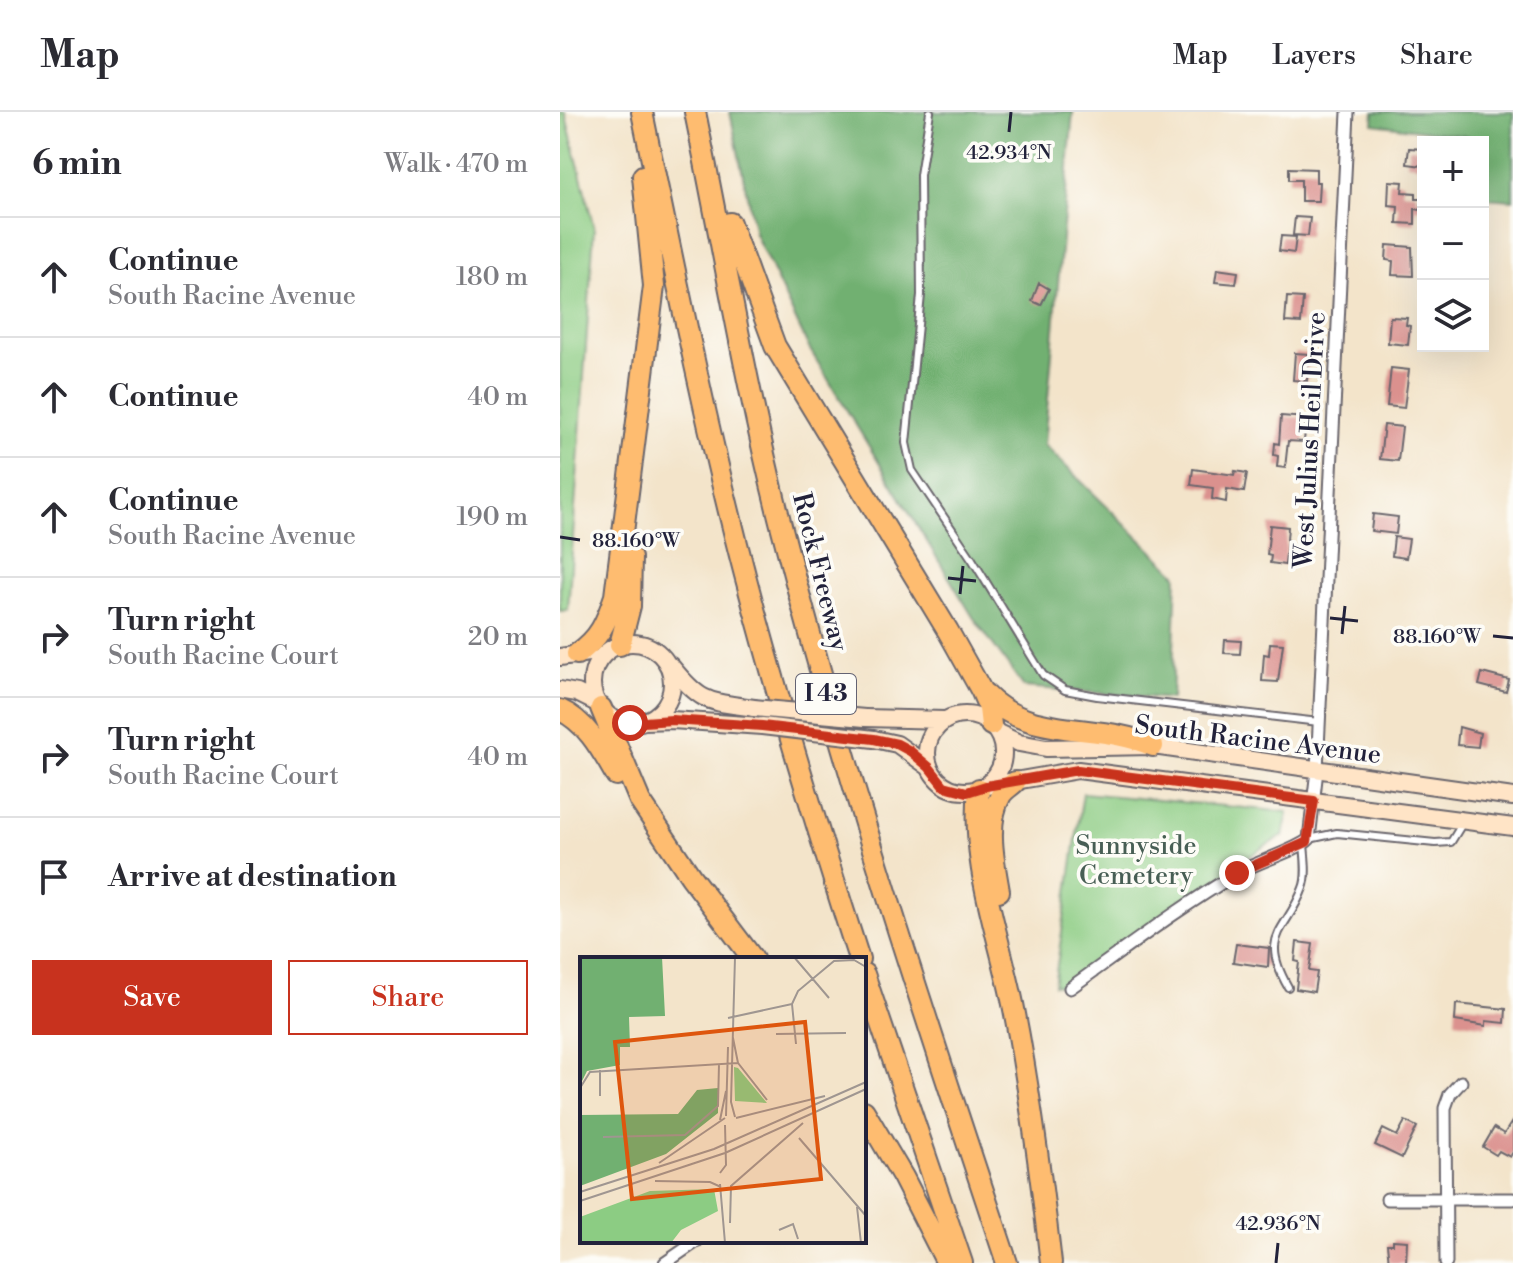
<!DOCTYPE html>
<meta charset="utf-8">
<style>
:root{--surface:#fff;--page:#f7f7f7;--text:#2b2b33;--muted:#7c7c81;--line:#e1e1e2;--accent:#c8321e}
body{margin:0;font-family:"Libre Bodoni",serif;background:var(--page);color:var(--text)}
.controls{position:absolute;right:24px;top:24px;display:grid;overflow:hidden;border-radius:0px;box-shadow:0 8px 32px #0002}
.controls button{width:72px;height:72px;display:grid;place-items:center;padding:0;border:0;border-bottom:2px solid var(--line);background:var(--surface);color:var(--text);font:40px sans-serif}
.stop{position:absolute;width:24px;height:24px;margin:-18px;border:6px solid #c8321e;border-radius:50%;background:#fff}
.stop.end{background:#c8321e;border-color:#fff;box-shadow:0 2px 8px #0008}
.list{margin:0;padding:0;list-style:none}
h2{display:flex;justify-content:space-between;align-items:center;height:104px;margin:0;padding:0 32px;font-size:34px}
h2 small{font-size:26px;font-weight:400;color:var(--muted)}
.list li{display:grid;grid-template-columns:52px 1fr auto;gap:24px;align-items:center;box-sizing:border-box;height:120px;padding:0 32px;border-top:2px solid var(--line)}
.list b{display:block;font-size:30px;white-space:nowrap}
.list p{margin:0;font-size:26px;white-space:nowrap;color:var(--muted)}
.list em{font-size:26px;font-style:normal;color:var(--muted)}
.actions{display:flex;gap:16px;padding:24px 32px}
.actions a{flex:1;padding:18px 0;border:2px solid var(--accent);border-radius:0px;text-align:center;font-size:28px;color:var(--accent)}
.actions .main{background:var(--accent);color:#fff}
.icon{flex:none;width:44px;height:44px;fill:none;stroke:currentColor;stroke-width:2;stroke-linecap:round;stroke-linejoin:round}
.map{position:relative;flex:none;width:953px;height:1151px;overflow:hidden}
header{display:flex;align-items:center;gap:48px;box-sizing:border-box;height:112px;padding:0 40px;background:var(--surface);border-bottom:2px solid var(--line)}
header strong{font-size:38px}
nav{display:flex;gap:44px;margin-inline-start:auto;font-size:28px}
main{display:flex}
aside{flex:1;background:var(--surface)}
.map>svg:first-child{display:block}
</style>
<header>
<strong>Map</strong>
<nav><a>Map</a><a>Layers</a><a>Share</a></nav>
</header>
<main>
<aside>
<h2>6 min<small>Walk · 470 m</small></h2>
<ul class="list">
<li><svg class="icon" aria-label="ahead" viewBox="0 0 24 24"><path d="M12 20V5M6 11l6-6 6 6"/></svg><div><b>Continue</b><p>South Racine Avenue</p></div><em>180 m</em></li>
<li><svg class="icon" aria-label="ahead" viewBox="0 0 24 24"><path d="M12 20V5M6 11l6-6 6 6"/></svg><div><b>Continue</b></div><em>40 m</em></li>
<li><svg class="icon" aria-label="ahead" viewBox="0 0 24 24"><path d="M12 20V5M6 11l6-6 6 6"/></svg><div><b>Continue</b><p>South Racine Avenue</p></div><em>190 m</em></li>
<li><svg class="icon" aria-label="right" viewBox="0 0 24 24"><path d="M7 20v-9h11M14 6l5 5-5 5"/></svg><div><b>Turn right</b><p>South Racine Court</p></div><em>20 m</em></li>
<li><svg class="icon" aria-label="right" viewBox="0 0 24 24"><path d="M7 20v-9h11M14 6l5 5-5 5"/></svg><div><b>Turn right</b><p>South Racine Court</p></div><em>40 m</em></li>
<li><svg class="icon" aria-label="arrive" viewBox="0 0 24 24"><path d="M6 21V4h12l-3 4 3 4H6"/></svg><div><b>Arrive at destination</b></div></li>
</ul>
<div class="actions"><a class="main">Save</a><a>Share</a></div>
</aside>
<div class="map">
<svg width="953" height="1151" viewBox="0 0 953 1151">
<rect width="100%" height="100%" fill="#fdfcf7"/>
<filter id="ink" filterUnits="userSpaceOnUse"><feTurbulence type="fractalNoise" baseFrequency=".0125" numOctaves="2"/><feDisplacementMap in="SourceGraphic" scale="16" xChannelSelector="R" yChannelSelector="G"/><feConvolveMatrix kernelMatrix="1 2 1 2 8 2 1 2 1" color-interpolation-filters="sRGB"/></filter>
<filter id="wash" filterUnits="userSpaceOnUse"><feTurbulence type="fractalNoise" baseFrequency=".006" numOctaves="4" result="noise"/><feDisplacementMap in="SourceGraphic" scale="32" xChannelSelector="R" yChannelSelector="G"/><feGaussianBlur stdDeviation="1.8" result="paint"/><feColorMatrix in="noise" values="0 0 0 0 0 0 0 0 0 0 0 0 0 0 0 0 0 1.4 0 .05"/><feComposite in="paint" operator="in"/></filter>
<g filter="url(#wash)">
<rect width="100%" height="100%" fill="#f3e4ca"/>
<path fill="#8ccc83" stroke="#57775f" stroke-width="2" d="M 0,0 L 5,0 L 34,116 L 8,498 L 0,499 Z
M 523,681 L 728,700 L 723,724 L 703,735 L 508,872 L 494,873 Z"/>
<path fill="#71b071" stroke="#4a6956" stroke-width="2" d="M 170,0 L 513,0 L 484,333 L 617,463 L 612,587 L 464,575 L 413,505 L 249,236 L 195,122 Z
M 814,0 L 953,0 L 953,88 L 923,86 L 923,30 L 920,30 L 920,26 L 813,12 Z"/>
<g id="blocks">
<path fill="#db918e" d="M 849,36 L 863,37 L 863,54 L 847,52 Z
M 729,56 L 756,57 L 756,70 L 759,70 L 758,89 L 741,89 L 741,68 L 729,68 Z
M 829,69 L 843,70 L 842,80 L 856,81 L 856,87 L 862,87 L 861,98 L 855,97 L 855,112 L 837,111 L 838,94 L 828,93 Z
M 735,105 L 750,106 L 748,124 L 733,123 Z
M 721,124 L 736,125 L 734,141 L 719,139 Z
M 827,133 L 852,135 L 853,164 L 832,163 L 833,149 L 826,148 Z
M 657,157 L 678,160 L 676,172 L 655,170 Z
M 479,171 L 489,177 L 481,193 L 472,189 Z
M 727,185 L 743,186 L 741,211 L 725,210 Z
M 830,205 L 847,206 L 846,213 L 850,214 L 848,233 L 828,231 Z
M 735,241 L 749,242 L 747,269 L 733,268 Z
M 831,256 L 849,258 L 844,296 L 827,294 Z
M 721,304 L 746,306 L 744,330 L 728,329 L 725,356 L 717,355 L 718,344 L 714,343 L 715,331 L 719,332 Z
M 824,313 L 842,315 L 838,349 L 820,347 Z
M 633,357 L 674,363 L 675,359 L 687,361 L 684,380 L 667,377 L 666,390 L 652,387 L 653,376 L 631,373 Z
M 813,402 L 838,405 L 836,422 L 811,419 Z
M 710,413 L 728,415 L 725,453 L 710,451 L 711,444 L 707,443 Z
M 834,425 L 849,427 L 846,446 L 832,444 Z
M 665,528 L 681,529 L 680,542 L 664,541 Z
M 710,531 L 723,532 L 718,570 L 702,569 L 704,542 L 709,543 Z
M 922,561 L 949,568 L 946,580 L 919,573 Z
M 899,615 L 920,621 L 918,635 L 897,633 Z
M 737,830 L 753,832 L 749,859 L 757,860 L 754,880 L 736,877 L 739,850 L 735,849 Z
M 676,832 L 709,836 L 708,855 L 673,850 Z
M 896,892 L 946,897 L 945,911 L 926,909 L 926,914 L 895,909 Z
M 953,1008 L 953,1040 L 950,1045 L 939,1039 L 936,1043 L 923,1035 L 934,1016 L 944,1022 Z
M 845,1009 L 857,1015 L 842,1046 L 815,1033 L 823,1017 L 837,1024 Z
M 833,1128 L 847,1129 L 846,1151 L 829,1151 L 827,1132 L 833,1132 Z"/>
</g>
</g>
<g filter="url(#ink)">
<use href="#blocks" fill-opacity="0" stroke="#6b666d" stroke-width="2"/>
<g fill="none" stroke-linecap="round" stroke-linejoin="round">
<g stroke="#6b666d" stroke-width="10">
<path id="lane" d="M 370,0 L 360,63 L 361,183 L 346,331 L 352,358 L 412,447 L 483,563 L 505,578 L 537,584 L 759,610
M 749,727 L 777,721 L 875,731 L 891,730 L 902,712
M 728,875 C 698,822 727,820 743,776 C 748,764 745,745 744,732"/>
</g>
<g stroke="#6b666d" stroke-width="15">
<path id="street" d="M 510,876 C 565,837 620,795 678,761 C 694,751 740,737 749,727 L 757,658 L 788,0
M 827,1087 L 953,1087
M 105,1151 L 137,1129
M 886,1151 L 885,996 L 890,982 L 901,970"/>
</g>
<g stroke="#6b666d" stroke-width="20">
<path id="secondary" d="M32 571a40 40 0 1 1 80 0a40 40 0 1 1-80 0Z
M 0,545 L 28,541
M 111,554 C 142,592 147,589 194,596
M 0,578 L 17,581 L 37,591
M367 641a38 38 0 1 1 76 0a38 38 0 1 1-76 0Z
M 305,606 L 385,608
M 84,609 L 112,608 L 202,614
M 438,621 L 459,631 L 486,636 L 593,634 L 953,685
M 314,627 L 337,632 L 369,655
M 426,674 L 518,658 L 953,715"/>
</g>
<g stroke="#6b666d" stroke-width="24">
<path id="highway" d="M 82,0 C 114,155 145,310 185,463 C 219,592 258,720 299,847
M 135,0 C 163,136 186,275 220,409 C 284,661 365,905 447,1151
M 170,111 L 215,234 L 388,519 L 421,578 L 429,596 L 431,613
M 60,533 L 70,494 L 71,446
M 17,542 C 40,526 46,511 55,484 L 94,174 L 83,64
M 425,582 C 470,629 539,609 593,634
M 41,596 L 80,689 L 131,765 L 193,847
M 0,598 C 27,610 42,639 56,663
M 419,677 C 411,754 438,818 453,892 C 470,978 481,1064 491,1151
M 439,779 C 434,750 425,710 441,683 C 444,678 451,674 455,670
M 304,862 L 402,1151
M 304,999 L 343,1065 L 387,1151"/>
</g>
<use href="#lane" stroke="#fff" stroke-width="6"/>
<use href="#street" stroke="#fff" stroke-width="11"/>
<use href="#secondary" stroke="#ffe4c6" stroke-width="16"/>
<use href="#highway" stroke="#febc70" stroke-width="20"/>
<g stroke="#6b666d" stroke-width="20" stroke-linecap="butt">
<path id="secondary-bridge" d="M 194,596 L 305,606
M 202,614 L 314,627"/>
</g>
<use href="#secondary-bridge" stroke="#ffe4c6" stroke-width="16"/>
</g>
</g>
<g fill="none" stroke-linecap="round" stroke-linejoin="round" filter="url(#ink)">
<path stroke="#c8321e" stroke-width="10" d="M 70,611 L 112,608 L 202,614 L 314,627 L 337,632 L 350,639 L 369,655 L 384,674 L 407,680 L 426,674 L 518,658 L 754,689 L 747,730 L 677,761"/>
</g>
<path fill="none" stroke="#22223b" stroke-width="3" d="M 449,20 L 451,0M 0,425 L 20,428M 388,466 L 416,469M 400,482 L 403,454M 770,506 L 798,509M 782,522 L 785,494M 933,524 L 953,526M 716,1151 L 718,1131"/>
<g text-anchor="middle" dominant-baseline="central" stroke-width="7" stroke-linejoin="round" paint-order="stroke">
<rect fill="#fdfcf7" stroke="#646373" stroke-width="2" x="236" y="562" width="60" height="40" rx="6"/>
<g font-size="24" font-weight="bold" fill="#22223b">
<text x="266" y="582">I 43</text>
</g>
<g font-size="26" fill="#22223b" stroke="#fdfcf7">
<text transform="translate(750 328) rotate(-87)">West Julius Heil Drive</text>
<text transform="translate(260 460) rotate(76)">Rock Freeway</text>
<text transform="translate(698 628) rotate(7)">South Racine Avenue</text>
</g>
<g font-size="26" fill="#475e54" stroke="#fdfcf7">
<text x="576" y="734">Sunnyside<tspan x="576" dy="30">Cemetery</tspan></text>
</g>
</g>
<g transform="translate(20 845)">
<rect width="286" height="286" fill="#f3e4ca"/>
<path d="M 154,110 L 158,111 L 187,146 L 155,144 ZM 134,232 L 138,254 L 101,273 L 91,286 L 0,286 L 0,260 L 70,234 Z" fill="#8ccc83"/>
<path d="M 0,0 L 82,0 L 85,59 L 49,60 L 50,90 L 40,90 L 40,108 L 7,114 L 0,128 ZM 138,131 L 138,156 L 86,197 L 0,229 L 0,158 L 98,157 L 117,133 Z" fill="#71b071"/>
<path fill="none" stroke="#9f9691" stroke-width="2" d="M 155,0 L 151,145 L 155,160M 214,0 L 249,41M 148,61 L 212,47M 196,77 L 266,76M 153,81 L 158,106M 216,87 L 212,47 L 218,34 L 254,4 L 274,3 L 286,10M 20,113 L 20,139M 0,131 L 10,115 L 158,106 L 187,143M 146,159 L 148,90M 156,161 L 245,139M 140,163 L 146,134M 23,180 L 105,178 L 138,149 L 139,107M 219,181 L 286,259M 79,206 L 145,161M 140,216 L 146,208 L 145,168M 75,224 L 130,225 L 141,230M 140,227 L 145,286M 0,235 L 134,192 L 286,125M 0,244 L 145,196 L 286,132M 277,250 L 281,286M 150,266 L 151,229 L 223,166M 199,273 L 213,267 L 218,282"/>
<path fill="#de560e" fill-opacity="0.15" stroke="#de560e" stroke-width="4" d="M 225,65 L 241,222 L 52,242 L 35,85 Z"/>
<rect width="286" height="286" fill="none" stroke="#22223b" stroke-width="4"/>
</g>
<g font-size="20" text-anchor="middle" fill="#22223b" stroke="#fdfcf7" stroke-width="7" stroke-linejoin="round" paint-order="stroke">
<text x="449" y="47">42.934°N</text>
<text x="76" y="435">88.160°W</text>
<text x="877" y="531">88.160°W</text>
<text x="718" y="1118">42.936°N</text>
</g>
</svg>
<div class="controls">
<button>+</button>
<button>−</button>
<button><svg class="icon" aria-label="layers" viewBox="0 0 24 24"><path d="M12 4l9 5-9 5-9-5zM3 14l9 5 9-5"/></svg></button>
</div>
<div class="stop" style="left:70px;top:611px"></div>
<div class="stop end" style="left:677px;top:761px"></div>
</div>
</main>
